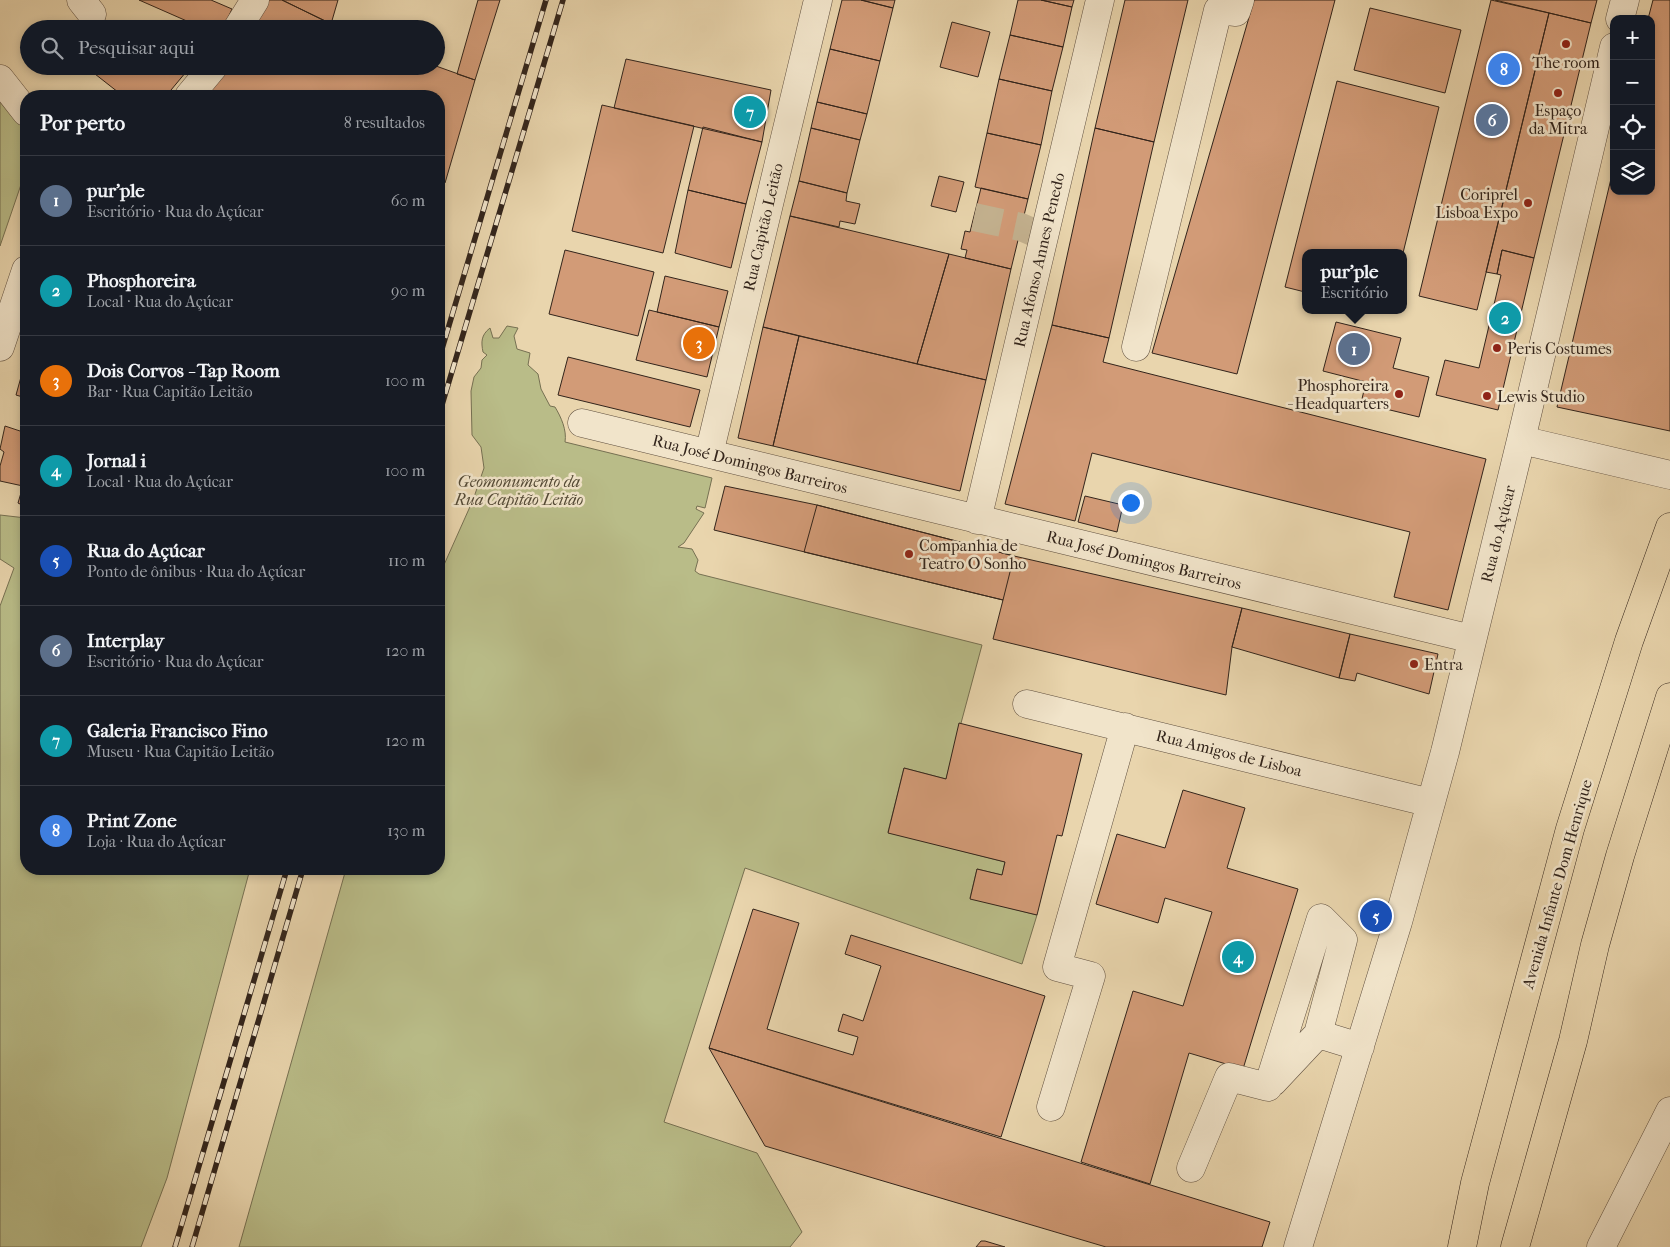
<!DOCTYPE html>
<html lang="pt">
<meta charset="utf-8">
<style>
:root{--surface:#171b24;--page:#20242c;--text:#f1f3f6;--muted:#9ea1a6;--line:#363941;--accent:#c59692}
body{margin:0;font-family:"IM FELL French Canon",serif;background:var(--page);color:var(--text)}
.controls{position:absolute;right:15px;top:15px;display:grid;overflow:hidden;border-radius:10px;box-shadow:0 2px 8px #0003}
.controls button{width:45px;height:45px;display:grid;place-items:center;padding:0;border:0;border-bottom:1px solid var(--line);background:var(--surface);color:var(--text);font:25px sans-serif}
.you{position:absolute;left:1130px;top:502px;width:18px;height:18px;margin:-12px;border:4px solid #fff;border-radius:50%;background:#1a73e8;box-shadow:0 0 0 8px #1a73e833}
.badge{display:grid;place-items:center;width:32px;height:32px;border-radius:50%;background:var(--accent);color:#fff;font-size:16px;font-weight:700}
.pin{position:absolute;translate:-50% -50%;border:2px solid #fff;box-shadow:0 1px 5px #0006}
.popup{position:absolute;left:1302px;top:249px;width:105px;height:65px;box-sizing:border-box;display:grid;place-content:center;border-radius:10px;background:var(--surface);filter:drop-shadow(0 1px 4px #0005);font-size:16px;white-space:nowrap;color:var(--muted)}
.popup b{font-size:19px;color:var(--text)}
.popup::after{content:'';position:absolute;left:50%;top:100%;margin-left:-10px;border:10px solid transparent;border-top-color:var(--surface)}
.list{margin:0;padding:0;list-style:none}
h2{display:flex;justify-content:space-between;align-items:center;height:65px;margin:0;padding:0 20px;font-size:21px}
h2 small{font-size:16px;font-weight:400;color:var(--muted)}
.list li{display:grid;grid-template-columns:32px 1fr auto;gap:15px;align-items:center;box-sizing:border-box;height:90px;padding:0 20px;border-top:1px solid var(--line)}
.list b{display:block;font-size:19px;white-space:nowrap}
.list p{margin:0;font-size:16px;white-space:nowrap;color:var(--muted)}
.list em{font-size:16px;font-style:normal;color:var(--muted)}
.icon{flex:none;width:28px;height:28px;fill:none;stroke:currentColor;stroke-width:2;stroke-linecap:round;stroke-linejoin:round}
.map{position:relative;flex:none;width:1670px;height:1247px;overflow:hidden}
.search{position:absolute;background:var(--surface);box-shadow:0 2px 8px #0003;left:20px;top:20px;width:425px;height:55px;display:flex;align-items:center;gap:12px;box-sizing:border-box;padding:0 18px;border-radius:28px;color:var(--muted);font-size:19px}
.panel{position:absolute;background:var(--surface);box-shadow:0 2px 8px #0003;left:20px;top:90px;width:425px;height:785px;border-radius:20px}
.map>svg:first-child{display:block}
</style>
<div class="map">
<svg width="1670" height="1247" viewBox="0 0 1670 1247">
<rect width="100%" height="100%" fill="#e9d5ad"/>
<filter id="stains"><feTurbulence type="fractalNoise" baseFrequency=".004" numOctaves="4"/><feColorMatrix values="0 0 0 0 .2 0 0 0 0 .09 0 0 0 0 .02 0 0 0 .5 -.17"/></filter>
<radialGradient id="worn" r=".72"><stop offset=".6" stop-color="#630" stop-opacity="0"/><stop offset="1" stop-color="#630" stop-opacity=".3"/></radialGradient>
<path fill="#b9bc88" stroke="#767052" d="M 0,95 L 26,130 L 26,170 L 0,246 Z
M 507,326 L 518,328 L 514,336 L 517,349 L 530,353 L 528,365 L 538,374 L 541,389 L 550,406 L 555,407 C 561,417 567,430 565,442 L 712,478 L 705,508 L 697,506 L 696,509 L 704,513 L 684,543 L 678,547 L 692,549 L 698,560 L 695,571 L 699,574 L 982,645 L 946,779 L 904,768 L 888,832 L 1005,862 L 1002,875 L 977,869 L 970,898 L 1037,915 L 1022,964 L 745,868 L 664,1122 L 757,1153 L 802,1232 L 790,1247 L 239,1247 L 346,869 L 439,869 L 439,576 L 473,500 L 484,468 L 481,447 L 472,435 L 471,391 L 474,377 L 481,368 L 482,360 L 487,355 L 483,352 C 481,342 481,335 490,328 L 493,338 L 499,338 Z
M 0,515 L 26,518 L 26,869 L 250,869 L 167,1178 L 141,1247 L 0,1247 L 0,606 L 14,568 L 0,559 Z"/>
<path fill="#d29b77" stroke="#32241b" d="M 139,0 L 211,0 L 232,9 L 223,29 L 205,29 Z
M 266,0 L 282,0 L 342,29 L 248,29 Z
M 282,0 L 338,0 L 331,24 Z
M 478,0 L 500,0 L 475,80 L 457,74 Z
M 842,0 L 861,0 L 893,8 L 880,61 L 830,49 Z
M 861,0 L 895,0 L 893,8 Z
M 1018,0 L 1041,0 L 1072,7 L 1063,47 L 1010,35 Z
M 1041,0 L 1074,0 L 1072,7 Z
M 1125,0 L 1188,0 L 1154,142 L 1095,128 Z
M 1254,0 L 1335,0 L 1237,374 L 1152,353 Z
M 1491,0 L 1549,13 L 1477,310 L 1419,296 Z
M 1495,0 L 1597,0 L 1591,23 Z
M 1653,0 L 1670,0 L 1670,431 L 1557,407 L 1614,166 L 1614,191 L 1651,191 L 1651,19 L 1648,19 Z
M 1370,8 L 1461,30 L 1445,93 L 1354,70 Z
M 1549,13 L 1591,23 L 1534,258 L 1502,250 L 1497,274 L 1486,272 Z
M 138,22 L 146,29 L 132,29 Z
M 952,22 L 990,32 L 978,77 L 940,67 Z
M 1010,35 L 1063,47 L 1052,91 L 999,79 Z
M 830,49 L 880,61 L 867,114 L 817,102 Z
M 626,59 L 771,90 L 762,142 L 614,108 Z
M 101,66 L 191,66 L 166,96 L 123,96 L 95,74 Z
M 224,66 L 436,66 L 475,80 L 445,183 L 439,182 L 439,96 L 205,96 Z
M 999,79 L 1052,91 L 1041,145 L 987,133 Z
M 1337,81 L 1439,107 L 1403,253 L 1305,253 L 1305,292 L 1285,287 Z
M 817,102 L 867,114 L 860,140 L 811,128 Z
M 602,105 L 694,126 L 663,253 L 572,231 Z
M 703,127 L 762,142 L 746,204 L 688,190 Z
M 811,128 L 860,140 L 847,193 L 799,181 Z
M 1095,128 L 1154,142 L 1109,338 L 1052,325 Z
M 987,133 L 1041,145 L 1028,199 L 975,187 Z
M 939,176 L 964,182 L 956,212 L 931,206 Z
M 799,181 L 847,193 L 846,201 L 860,204 L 855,224 L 840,221 L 839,227 L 790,216 Z
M 981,188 L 1028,199 L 1011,269 L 965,258 L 967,250 L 961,249 L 965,231 L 970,232 Z
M 688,190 L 746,204 L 731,268 L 675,253 Z
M 790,216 L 949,254 L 917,364 L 763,327 Z
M 565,250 L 654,272 L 638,336 L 549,314 Z
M 1502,250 L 1534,258 L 1498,410 L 1436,395 L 1445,360 L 1479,368 L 1501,275 L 1497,274 Z
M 949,254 L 1011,269 L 986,380 L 917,364 Z
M 665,276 L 728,291 L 719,327 L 657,312 Z
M 649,310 L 719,327 L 707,377 L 636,360 Z
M 1336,322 L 1401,338 L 1393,368 L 1429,377 L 1419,417 L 1361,403 L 1366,382 L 1323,371 Z
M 1052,325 L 1109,338 L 1103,362 L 1486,459 L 1448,610 L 1394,597 L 1410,532 L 1092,453 L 1075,521 L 1005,504 Z
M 763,327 L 799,336 L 773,446 L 738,438 Z
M 799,336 L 986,380 L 960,491 L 773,446 Z
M 568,357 L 700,390 L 690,427 L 558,395 Z
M 26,359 L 26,398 L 16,395 Z
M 5,426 L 26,433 L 26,507 L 18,503 L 23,486 L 0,481 L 0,466 L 4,452 L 0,449 Z
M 725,486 L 817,505 L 1014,556 L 1242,608 L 1232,647 L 1226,695 L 993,639 L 1003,600 L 714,530 Z
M 1085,496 L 1123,505 L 1117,532 L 1078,522 Z
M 817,505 L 1014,556 L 1003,600 L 804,552 Z
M 1242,608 L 1350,634 L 1339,678 L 1232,647 Z
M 1350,634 L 1438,654 L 1429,694 L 1357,673 L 1355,681 L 1339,678 Z
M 959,723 L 1082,754 L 1062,836 L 1057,835 L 1037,915 L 970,899 L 977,869 L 1002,875 L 1005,862 L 888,833 L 904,768 L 946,779 Z
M 1183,790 L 1245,808 L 1227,868 L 1298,889 L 1243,1069 L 1189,1053 L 1150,1184 L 1081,1162 L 1133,991 L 1183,1006 L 1212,912 L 1165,898 L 1158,923 L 1096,904 L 1117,834 L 1165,848 Z
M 753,909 L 799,923 L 767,1029 L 853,1055 L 858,1037 L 838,1031 L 843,1014 L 863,1021 L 881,966 L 845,954 L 851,935 L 1045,996 L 1001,1137 L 709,1048 Z
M 709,1048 L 1270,1222 L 1262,1247 L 1106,1247 L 765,1146 Z
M 981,1241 L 985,1241 L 1005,1247 L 976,1247 Z"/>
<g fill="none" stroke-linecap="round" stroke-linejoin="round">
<path stroke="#c4b290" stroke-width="28" stroke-dasharray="28 14" stroke-linecap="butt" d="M 974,217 L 1021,227 L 1044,237"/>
<g stroke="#605040" stroke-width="29">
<path id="minor" d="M 81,0 L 92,14
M 1620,19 L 1625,0
M 237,29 L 255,0
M 0,79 L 26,112
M 189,96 L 214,66
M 0,347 L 26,270
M 1136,347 L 1218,10 L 1236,12 L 1240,0
M 582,423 L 1472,639
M 1521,440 L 1670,475
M 709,454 L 818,0
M 977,520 L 1100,0
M 1027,704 L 1431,803
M 1273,1082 L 1318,1034
M 1051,1107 L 1091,976 L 1057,967 L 1125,727
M 1191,1168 L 1229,1077 L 1268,1087 L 1321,918 L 1343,940 L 1318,1034 L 1360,1047
M 1298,1247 L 1398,922 L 1445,752 L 1521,440 L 1614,47
M 1601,1247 L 1670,1111"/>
</g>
<g stroke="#32241b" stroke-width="29">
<path id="major" d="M 1462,1247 L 1475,1183 L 1570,829 L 1629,641 L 1670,527
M 1515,1247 L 1573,1041 L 1595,945 L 1620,856 L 1670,697"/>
</g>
<use href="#minor" stroke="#f1e4ca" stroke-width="28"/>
<use href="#major" stroke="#e9d5ad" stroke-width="28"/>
<g stroke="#32241b" stroke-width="5.5">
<path id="rail" d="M 439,359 L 546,0
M 439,415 L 563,0
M 175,1247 L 287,869
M 192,1247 L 303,869"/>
</g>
<use href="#rail" stroke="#f1e4ca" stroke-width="4" stroke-dasharray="11" stroke-linecap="butt"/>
</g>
<g fill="#8f2418" stroke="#f1e4ca" stroke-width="2">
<circle cx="1566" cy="44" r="5"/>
<circle cx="1558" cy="93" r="5"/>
<circle cx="1528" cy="203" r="5"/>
<circle cx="1497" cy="348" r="5"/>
<circle cx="1399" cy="394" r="5"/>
<circle cx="1487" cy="396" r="5"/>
<circle cx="909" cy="554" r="5"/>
<circle cx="1414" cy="664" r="5"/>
</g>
<g text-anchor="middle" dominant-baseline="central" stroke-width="5" stroke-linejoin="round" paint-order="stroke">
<g font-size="16" fill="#32241b" stroke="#f1e4ca" text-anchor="start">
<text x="1566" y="62" text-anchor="middle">The room</text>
<text x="1558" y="110" text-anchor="middle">Espaço<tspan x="1558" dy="18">da Mitra</tspan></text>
<text x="1518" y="194" text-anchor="end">Coriprel<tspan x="1518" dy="18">Lisboa Expo</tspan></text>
<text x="1507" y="348">Peris Costumes</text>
<text x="1389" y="385" text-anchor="end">Phosphoreira<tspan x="1389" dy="18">- Headquarters</tspan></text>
<text x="1497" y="396">Lewis Studio</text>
<text x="919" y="545">Companhia de<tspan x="919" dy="18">Teatro O Sonho</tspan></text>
<text x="1424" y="664">Entra</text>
</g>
<g font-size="16" fill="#32241b" stroke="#f1e4ca">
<text transform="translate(763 227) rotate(-77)">Rua Capitão Leitão</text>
<text transform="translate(1039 260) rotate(-77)">Rua Afonso Annes Penedo</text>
<text transform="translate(750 464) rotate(14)">Rua José Domingos Barreiros</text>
<text transform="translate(1498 534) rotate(-76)">Rua do Açúcar</text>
<text transform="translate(1144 560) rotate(14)">Rua José Domingos Barreiros</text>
<text transform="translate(1229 753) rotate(14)">Rua Amigos de Lisboa</text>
<text transform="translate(1557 884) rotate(-74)">Avenida Infante Dom Henrique</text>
</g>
<g font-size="16" font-style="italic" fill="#544a36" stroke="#f1e4ca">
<text x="519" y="481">Geomonumento da<tspan x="519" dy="18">Rua Capitão Leitão</tspan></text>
</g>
</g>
<rect width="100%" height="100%" filter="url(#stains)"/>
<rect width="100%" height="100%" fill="url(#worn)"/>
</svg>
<div class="controls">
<button>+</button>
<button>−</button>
<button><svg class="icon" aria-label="locate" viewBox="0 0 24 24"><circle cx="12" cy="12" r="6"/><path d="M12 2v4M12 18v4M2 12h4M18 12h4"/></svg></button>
<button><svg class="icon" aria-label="layers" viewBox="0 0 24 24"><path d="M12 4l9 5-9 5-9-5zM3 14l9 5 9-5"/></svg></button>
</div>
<div class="you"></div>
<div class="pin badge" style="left:1354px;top:349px;background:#5c6f8a">1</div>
<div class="popup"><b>pur'ple</b>Escritório</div>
<div class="pin badge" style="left:1505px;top:318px;background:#0f9aa8">2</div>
<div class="pin badge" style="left:699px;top:343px;background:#e8710a">3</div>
<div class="pin badge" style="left:1238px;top:957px;background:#0f9aa8">4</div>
<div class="pin badge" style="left:1376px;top:916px;background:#1a4fb4">5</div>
<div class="pin badge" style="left:1492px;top:120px;background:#5c6f8a">6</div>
<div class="pin badge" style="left:750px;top:112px;background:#0f9aa8">7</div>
<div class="pin badge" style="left:1504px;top:69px;background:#3f7fe0">8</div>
<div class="search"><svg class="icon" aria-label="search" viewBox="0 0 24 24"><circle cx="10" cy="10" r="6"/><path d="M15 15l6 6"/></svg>Pesquisar aqui</div>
<section class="panel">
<h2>Por perto<small>8 resultados</small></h2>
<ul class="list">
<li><span class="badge" style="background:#5c6f8a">1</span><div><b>pur'ple</b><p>Escritório · Rua do Açúcar</p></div><em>60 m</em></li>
<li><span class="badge" style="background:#0f9aa8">2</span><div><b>Phosphoreira</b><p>Local · Rua do Açúcar</p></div><em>90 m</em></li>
<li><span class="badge" style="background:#e8710a">3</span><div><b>Dois Corvos - Tap Room</b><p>Bar · Rua Capitão Leitão</p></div><em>100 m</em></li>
<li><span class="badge" style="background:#0f9aa8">4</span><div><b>Jornal i</b><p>Local · Rua do Açúcar</p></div><em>100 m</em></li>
<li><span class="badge" style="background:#1a4fb4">5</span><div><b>Rua do Açúcar</b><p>Ponto de ônibus · Rua do Açúcar</p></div><em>110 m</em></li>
<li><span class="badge" style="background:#5c6f8a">6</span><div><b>Interplay</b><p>Escritório · Rua do Açúcar</p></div><em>120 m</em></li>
<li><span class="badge" style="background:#0f9aa8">7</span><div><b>Galeria Francisco Fino</b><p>Museu · Rua Capitão Leitão</p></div><em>120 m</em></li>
<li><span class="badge" style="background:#3f7fe0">8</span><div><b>Print Zone</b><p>Loja · Rua do Açúcar</p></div><em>130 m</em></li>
</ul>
</section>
</div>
